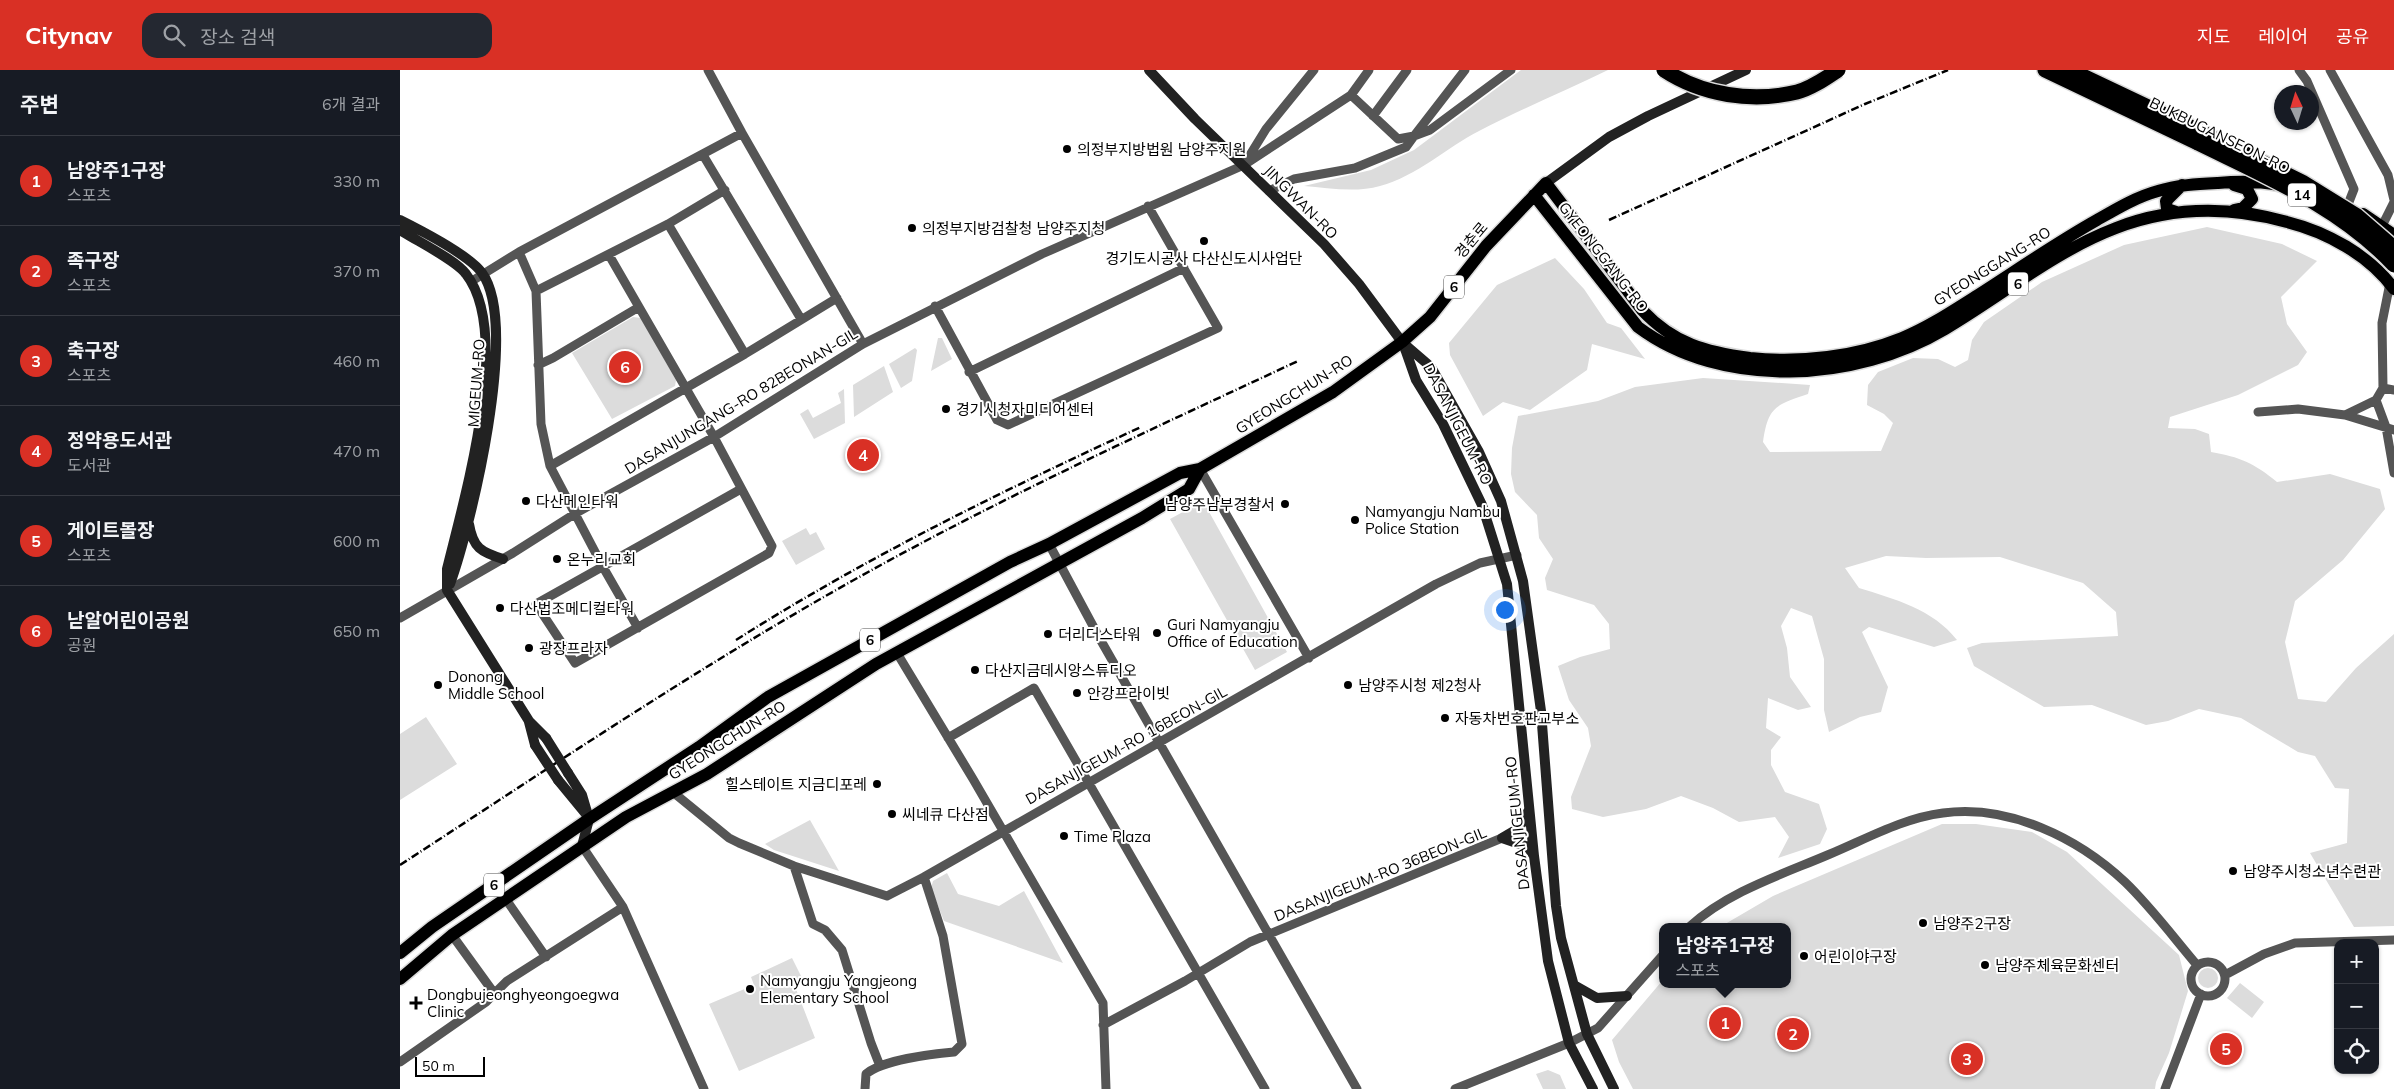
<!DOCTYPE html>
<html lang="ko">
<meta charset="utf-8">
<style>
:root{--surface:#171b24;--page:#242831;--text:#f1f3f6;--muted:#9ea1a6;--line:#363941;--accent:#d93025}
body{margin:0;font-family:Mulish,"Noto Sans KR",sans-serif;background:var(--page);color:var(--text)}
.controls{position:absolute;right:15px;bottom:15px;display:grid;overflow:hidden;border-radius:10px;box-shadow:0 1px 4px #0004}
.controls button{width:45px;height:45px;display:grid;place-items:center;padding:0;border:0;border-bottom:1px solid var(--line);background:var(--surface);color:var(--text);font:25px sans-serif}
.compass{position:absolute;left:1874px;top:15px;width:45px;height:45px;border-radius:50%;background:var(--surface);box-shadow:0 1px 4px #0004;rotate:356deg}
.scale{position:absolute;left:15px;bottom:12px;width:70px;box-sizing:border-box;padding-left:5px;border:2px solid #000;border-top:0;font-size:14px;line-height:18px;white-space:nowrap;color:#000;-webkit-text-stroke:4px #fff;paint-order:stroke}
.you{position:absolute;left:1104px;top:539px;width:18px;height:18px;margin:-12px;border:4px solid #fff;border-radius:50%;background:#1a73e8;box-shadow:0 0 0 8px #1a73e833}
.badge{display:grid;place-items:center;width:32px;height:32px;border-radius:50%;background:var(--accent);color:#fff;font-size:16px;font-weight:700}
.pin{position:absolute;translate:-50% -50%;border:2px solid #fff;box-shadow:0 1px 5px #0006}
.popup{position:absolute;left:1259px;top:853px;width:132px;height:65px;box-sizing:border-box;display:grid;place-content:center;border-radius:10px;background:var(--surface);filter:drop-shadow(0 1px 4px #0005);font-size:16px;white-space:nowrap;color:var(--muted)}
.popup b{font-size:19px;color:var(--text)}
.popup::after{content:'';position:absolute;left:50%;top:100%;margin-left:-10px;border:10px solid transparent;border-top-color:var(--surface)}
.list{margin:0;padding:0;list-style:none}
h2{display:flex;justify-content:space-between;align-items:center;height:65px;margin:0;padding:0 20px;font-size:21px}
h2 small{font-size:16px;font-weight:400;color:var(--muted)}
.list li{display:grid;grid-template-columns:32px 1fr auto;gap:15px;align-items:center;box-sizing:border-box;height:90px;padding:0 20px;border-top:1px solid var(--line)}
.list b{display:block;font-size:19px;white-space:nowrap}
.list p{margin:0;font-size:16px;white-space:nowrap;color:var(--muted)}
.list em{font-size:16px;font-style:normal;color:var(--muted)}
.icon{flex:none;width:28px;height:28px;fill:none;stroke:currentColor;stroke-width:2;stroke-linecap:round;stroke-linejoin:round}
.map{position:relative;flex:none;width:1994px;height:1019px;overflow:hidden}
header{display:flex;align-items:center;gap:30px;box-sizing:border-box;height:70px;padding:0 25px;background:var(--accent);color:#fff}
header strong{font-size:24px}
nav{display:flex;gap:28px;margin-inline-start:auto;font-size:18px}
.search{width:350px;height:45px;background:var(--page);display:flex;align-items:center;gap:12px;box-sizing:border-box;padding:0 18px;border-radius:15px;color:var(--muted);font-size:19px}
main{display:flex}
aside{flex:1;background:var(--surface)}
.map>svg:first-child{display:block}
</style>
<header>
<strong>Citynav</strong>
<div class="search"><svg class="icon" aria-label="search" viewBox="0 0 24 24"><circle cx="10" cy="10" r="6"/><path d="M15 15l6 6"/></svg>장소 검색</div>
<nav><a>지도</a><a>레이어</a><a>공유</a></nav>
</header>
<main>
<aside>
<h2>주변<small>6개 결과</small></h2>
<ul class="list">
<li><span class="badge">1</span><div><b>남양주1구장</b><p>스포츠</p></div><em>330 m</em></li>
<li><span class="badge">2</span><div><b>족구장</b><p>스포츠</p></div><em>370 m</em></li>
<li><span class="badge">3</span><div><b>축구장</b><p>스포츠</p></div><em>460 m</em></li>
<li><span class="badge">4</span><div><b>정약용도서관</b><p>도서관</p></div><em>470 m</em></li>
<li><span class="badge">5</span><div><b>게이트볼장</b><p>스포츠</p></div><em>600 m</em></li>
<li><span class="badge">6</span><div><b>낟알어린이공원</b><p>공원</p></div><em>650 m</em></li>
</ul>
</aside>
<div class="map">
<svg width="1994" height="1019" viewBox="0 0 1994 1019">
<rect width="100%" height="100%" fill="#fff"/>
<path fill="#dcdcdc" d="M 1121,0 L 1208,0 C 1165,21 1121,39 1079,61 C 1046,78 1017,106 980,116 C 956,123 928,118 904,116 L 971,100 L 1014,80 Z
M 1807,157 L 1882,174 L 1917,191 L 1881,227 L 1887,254 L 1907,282 L 1898,295 L 1838,325 L 1770,347 L 1768,358 L 1795,359 L 1809,364 L 1811,382 C 1840,387 1854,393 1877,412 L 1930,404 L 1980,419 L 1985,439 L 1943,490 L 1895,531 L 1885,572 L 1898,629 L 1926,632 L 1956,598 L 1994,564 L 1994,856 L 1954,857 L 1910,783 L 1947,773 L 1949,719 L 1935,718 L 1915,686 L 1898,682 L 1841,648 L 1799,639 L 1768,651 L 1746,655 L 1692,635 L 1644,637 L 1574,596 L 1567,578 L 1582,573 L 1718,566 L 1716,542 L 1683,513 L 1600,487 L 1526,488 L 1486,486 L 1445,498 L 1459,518 C 1494,529 1533,539 1557,570 L 1534,577 L 1469,557 L 1462,562 L 1488,617 L 1481,642 L 1460,647 L 1429,662 L 1424,640 L 1424,589 L 1412,546 L 1391,538 L 1381,556 L 1387,578 L 1390,607 L 1411,637 L 1398,640 L 1368,628 L 1366,658 L 1381,667 L 1371,680 L 1371,695 L 1385,722 L 1419,734 L 1427,759 L 1420,774 L 1378,788 L 1389,767 L 1375,747 L 1339,752 L 1313,738 L 1281,726 L 1246,739 L 1203,747 L 1172,739 L 1171,727 L 1191,676 L 1188,658 L 1169,630 L 1158,596 L 1180,587 L 1210,579 L 1209,554 L 1194,535 L 1147,520 L 1145,508 L 1153,489 L 1139,468 L 1137,445 L 1115,422 L 1111,404 L 1112,378 L 1118,346 L 1198,331 L 1235,317 L 1303,308 L 1396,314 L 1410,315 L 1408,324 C 1375,335 1368,337 1363,372 L 1370,382 L 1481,381 L 1493,353 L 1484,344 L 1467,335 L 1468,315 L 1478,302 L 1513,288 L 1538,289 L 1555,297 L 1568,290 L 1572,270 L 1584,252 L 1642,212 L 1724,175 Z
M 1155,188 L 1184,219 L 1207,253 L 1221,258 L 1245,289 L 1192,274 L 1187,300 L 1130,340 L 1103,332 L 1083,346 L 1050,285 L 1049,273 L 1097,215 Z
M 233,247 L 241,248 L 276,310 L 275,316 L 212,349 L 172,283 Z
M 538,268 L 542,268 L 552,289 L 531,301 Z
M 515,278 L 517,280 L 512,311 L 501,318 L 489,294 Z
M 484,296 L 493,322 L 454,347 L 453,315 Z
M 444,319 L 445,353 L 414,369 L 400,344 L 408,339 L 413,348 L 441,333 L 438,323 Z
M 803,431 L 887,582 L 855,600 L 770,449 Z
M 406,458 L 410,465 L 416,462 L 425,479 L 396,495 L 382,471 Z
M 26,647 L 57,694 L 0,730 L 0,664 Z
M 410,750 L 439,801 L 374,780 L 365,774 Z
M 1542,754 L 1576,754 L 1632,762 L 1667,782 L 1779,885 L 1788,921 L 1769,983 L 1756,1012 L 1755,1019 L 1233,1019 L 1219,992 L 1212,970 L 1262,911 L 1262,914 L 1388,914 L 1388,857 L 1320,857 L 1373,826 Z
M 547,803 L 558,824 L 599,836 L 624,821 L 663,893 L 544,851 L 531,818 L 533,811 Z
M 392,888 L 402,908 L 394,914 L 415,968 L 339,1001 L 309,934 L 354,915 L 351,907 Z
M1798 908a10 10 0 1 1 20 0a10 10 0 1 1-20 0Z
M 1840,913 L 1864,932 L 1852,948 L 1827,928 Z
M 1148,1000 L 1160,1005 L 1166,1019 L 1143,1019 L 1136,1004 Z"/>
<g fill="none" stroke-linecap="round" stroke-linejoin="round">
<g stroke="#dbdbdb" stroke-width="15">
<path id="primary" d="M 1134,125 L 1238,257 C 1322,320 1456,312 1545,259 C 1601,226 1655,181 1716,158 C 1773,136 1829,136 1887,152 C 1927,162 1969,185 1994,219
M 1834,140 L 1843,138 L 1852,129 L 1847,119 L 1834,115
M 1776,142 L 1767,139 L 1766,131 L 1782,115
M 1963,144 L 1994,165
M 0,883 L 32,857 L 189,749 L 299,677 L 368,627 L 610,492 L 649,474 L 780,403 L 800,399 L 933,322 L 1002,272 L 1030,247 L 1086,176 L 1146,113 L 1242,240 C 1274,274 1306,282 1350,288 C 1401,293 1455,287 1502,268 C 1529,257 1554,240 1578,225 C 1617,200 1656,173 1697,150 C 1716,139 1736,127 1758,121 C 1777,115 1798,114 1818,113 C 1838,111 1859,111 1878,115
M 0,909 L 52,865 L 226,747 L 307,704 L 476,594 L 742,448 L 789,419 L 800,399"/>
</g>
<g stroke="#dbdbdb" stroke-width="18">
<path id="highway" d="M 1645,0 L 1798,73
M 1670,0 L 1803,63"/>
</g>
<path stroke="#555" stroke-width="9" d="M 308,0 L 342,63 L 463,274
M 1899,0 L 1907,11 L 1954,119 L 1947,137
M 1930,0 L 1988,105 L 1994,130
M 951,25 L 998,69 L 1014,66 L 1065,0
M 973,46 L 1007,0
M 303,85 L 401,249
M 845,93 L 866,59 L 914,0
M 869,121 L 894,109 L 955,98 L 1006,77 L 1014,66 L 1030,60 L 1111,0
M 268,154 L 345,284
M 1982,156 L 1994,132
M 209,185 L 314,367 L 372,476 L 369,483 L 175,593 L 136,534 L 341,419
M 72,211 L 119,182
M 136,221 L 268,154 L 325,120
M 535,236 L 597,350 L 608,355 L 818,258 L 748,136
M 138,295 L 153,288 L 239,237
M 569,302 L 784,198
M 1983,318 L 1994,320
M 1976,330 L 1986,357 L 1994,403
M 1858,342 L 1898,339 L 1945,345 L 1994,360
M 1945,345 L 1976,330 L 1983,318 L 1982,253 L 1990,213
M 150,396 L 345,284 L 437,228
M 800,399 L 909,588
M 649,474 L 700,569 L 957,1019
M 0,548 L 113,483 L 176,443 L 314,367 L 463,274 L 642,184 L 844,95 L 951,25 L 969,0
M 238,558 L 203,497 L 150,396 L 141,354 L 136,221 L 119,182 L 342,63
M 497,583 L 573,709 L 703,933 L 706,1019
M 548,668 L 634,618 L 865,1019
M 274,723 L 329,768 L 339,773 L 394,796 L 487,826 L 524,807 L 543,866 L 562,974 L 554,982 C 532,984 482,990 466,1004 L 465,1019
M 182,776 L 223,837 L 304,1019
M 394,796 L 413,854 L 425,860 L 442,880 L 471,973 L 480,996
M 524,807 L 1036,514 L 1080,493 L 1117,485
M 105,828 L 146,887
M 1289,857 C 1329,821 1381,805 1430,784 C 1466,769 1503,748 1543,743 C 1609,734 1678,768 1725,812 C 1751,837 1774,868 1797,895
M 52,865 L 94,923
M1791 909a17 17 0 1 1 34 0a17 17 0 1 1-34 0Z
M 1825,905 L 1864,884 L 1895,873 L 1994,870
M 703,955 L 785,911 L 850,872 L 1102,768
M 0,992 L 86,932 L 107,911 L 223,837
M 1055,1019 L 1169,973 L 1198,958 L 1262,886
M 1765,1019 L 1801,924"/>
<path stroke="#222" stroke-width="10" d="M 749,0 L 795,49 L 924,174 L 959,214 L 1002,272 L 1031,297 L 1079,382 L 1101,431 L 1123,511 L 1141,641 L 1156,836 L 1161,868 L 1187,964 L 1214,1019
M 1146,113 L 1209,67 L 1248,46 L 1346,0
M 0,150 C 20,160 70,186 82,203 C 120,255 71,456 50,514
M 0,160 C 17,171 56,190 66,204 C 113,264 64,429 47,499 L 47,520 L 129,651 L 146,668
M 1003,273 L 1016,310 L 1043,354 L 1082,435 L 1107,514 L 1134,786 L 1148,891 L 1169,973 L 1193,1019
M 69,454 C 73,478 81,482 103,489
M 129,652 L 135,675
M 168,703 L 182,725 L 189,749 L 182,776
M 158,710 L 186,744
M 1102,768 L 1119,758 L 1129,740
M 1102,768 L 1128,777 L 1134,786
M 1174,915 L 1197,928 L 1227,926"/>
<use href="#primary" stroke="#000" stroke-width="12"/>
<use href="#highway" stroke="#000" stroke-width="15"/>
<path stroke="#000" stroke-width="2.5" stroke-dasharray="8 2.5 1 2.5" stroke-linecap="butt" d="M 1209,150 L 1465,34 L 1548,0
M 336,570 C 465,488 602,421 741,357
M 0,795 C 149,698 297,598 452,511 C 596,430 748,361 898,291"/>
<g stroke="#dbdbdb" stroke-width="18" stroke-linecap="butt">
<path id="highway-bridge" d="M 1264,0 C 1302,25 1352,33 1397,22 C 1412,18 1426,8 1438,0
M 1803,63 L 1902,112 L 1957,146 L 1994,178
M 1798,73 C 1867,107 1940,137 1994,195"/>
</g>
<path stroke="#222" stroke-width="10" d="M 146,668 L 168,703
M 135,675 L 158,710"/>
<use href="#highway-bridge" stroke="#000" stroke-width="15"/>
</g>
<g fill="#000" stroke="#fff" stroke-width="2">
<circle cx="667" cy="79" r="5"/>
<circle cx="512" cy="158" r="5"/>
<circle cx="804" cy="171" r="5"/>
<circle cx="546" cy="339" r="5"/>
<circle cx="126" cy="431" r="5"/>
<circle cx="885" cy="434" r="5"/>
<circle cx="955" cy="450" r="5"/>
<circle cx="157" cy="489" r="5"/>
<circle cx="100" cy="538" r="5"/>
<circle cx="757" cy="563" r="5"/>
<circle cx="648" cy="564" r="5"/>
<circle cx="129" cy="578" r="5"/>
<circle cx="575" cy="600" r="5"/>
<circle cx="38" cy="615" r="5"/>
<circle cx="948" cy="615" r="5"/>
<circle cx="677" cy="623" r="5"/>
<circle cx="1045" cy="648" r="5"/>
<circle cx="477" cy="714" r="5"/>
<circle cx="492" cy="744" r="5"/>
<circle cx="664" cy="766" r="5"/>
<circle cx="1833" cy="801" r="5"/>
<circle cx="1523" cy="853" r="5"/>
<circle cx="1404" cy="886" r="5"/>
<circle cx="1585" cy="895" r="5"/>
<circle cx="350" cy="919" r="5"/>
<path d="M13.5 925.5h5v5h5v5h-5v5h-5v-5h-5v-5h5z"/>
</g>
<g text-anchor="middle" dominant-baseline="central" stroke-width="4" stroke-linejoin="round" paint-order="stroke">
<g fill="#fff" stroke="#4c4c4c" stroke-width="1">
<rect x="1888" y="113.5" width="28" height="23" rx="4"/>
<rect x="1608" y="202.5" width="20" height="23" rx="4"/>
<rect x="1044" y="205.5" width="20" height="23" rx="4"/>
<rect x="460" y="558.5" width="20" height="23" rx="4"/>
<rect x="84" y="803.5" width="20" height="23" rx="4"/>
</g>
<g font-size="14" font-weight="bold" fill="#000">
<text x="1902" y="125">14</text>
<text x="1618" y="214">6</text>
<text x="1054" y="217">6</text>
<text x="470" y="570">6</text>
<text x="94" y="815">6</text>
</g>
<g font-size="15" fill="#000" stroke="#fff">
<text transform="translate(1820 65) rotate(26)">BUKBUGANSEON-RO</text>
<text transform="translate(901 132) rotate(45)">JINGWAN-RO</text>
<text transform="translate(1071 170) rotate(-50)">경춘로</text>
<text transform="translate(1204 187) rotate(52)">GYEONGGANG-RO</text>
<text transform="translate(1592 196) rotate(-32)">GYEONGGANG-RO</text>
<text transform="translate(76 313) rotate(-86)">MIGEUM-RO</text>
<text transform="translate(894 324) rotate(-32)">GYEONGCHUN-RO</text>
<text transform="translate(341 331) rotate(-31)">DASANJUNGANG-RO 82BEONAN-GIL</text>
<text transform="translate(1058 354) rotate(63)">DASANJIGEUM-RO</text>
<text transform="translate(327 670) rotate(-32)">GYEONGCHUN-RO</text>
<text transform="translate(726 675) rotate(-29)">DASANJIGEUM-RO 16BEON-GIL</text>
<text transform="translate(1117 753) rotate(-96)">DASANJIGEUM-RO</text>
<text transform="translate(980 804) rotate(-22)">DASANJIGEUM-RO 36BEON-GIL</text>
</g>
<g font-size="15" fill="#000" stroke="#fff" text-anchor="start">
<text x="677" y="79">의정부지방법원 남양주지원</text>
<text x="522" y="158">의정부지방검찰청 남양주지청</text>
<text x="804" y="188" text-anchor="middle">경기도시공사 다산신도시사업단</text>
<text x="556" y="339">경기시청자미디어센터</text>
<text x="136" y="431">다산메인타워</text>
<text x="875" y="434" text-anchor="end">남양주남부경찰서</text>
<text x="965" y="441">Namyangju Nambu<tspan x="965" dy="17">Police Station</tspan></text>
<text x="167" y="489">온누리교회</text>
<text x="110" y="538">다산법조메디컬타워</text>
<text x="767" y="554">Guri Namyangju<tspan x="767" dy="17">Office of Education</tspan></text>
<text x="658" y="564">더리더스타워</text>
<text x="139" y="578">광장프라자</text>
<text x="585" y="600">다산지금데시앙스튜디오</text>
<text x="48" y="606">Donong<tspan x="48" dy="17">Middle School</tspan></text>
<text x="958" y="615">남양주시청 제2청사</text>
<text x="687" y="623">안강프라이빗</text>
<text x="1055" y="648">자동차번호판교부소</text>
<text x="467" y="714" text-anchor="end">힐스테이트 지금디포레</text>
<text x="502" y="744">씨네큐 다산점</text>
<text x="674" y="766">Time Plaza</text>
<text x="1843" y="801">남양주시청소년수련관</text>
<text x="1533" y="853">남양주2구장</text>
<text x="1414" y="886">어린이야구장</text>
<text x="1595" y="895">남양주체육문화센터</text>
<text x="360" y="910">Namyangju Yangjeong<tspan x="360" dy="17">Elementary School</tspan></text>
<text x="27" y="924">Dongbujeonghyeongoegwa<tspan x="27" dy="17">Clinic</tspan></text>
</g>
</g>
</svg>
<div class="controls">
<button>+</button>
<button>−</button>
<button><svg class="icon" aria-label="locate" viewBox="0 0 24 24"><circle cx="12" cy="12" r="6"/><path d="M12 2v4M12 18v4M2 12h4M18 12h4"/></svg></button>
</div>
<svg class="compass" viewBox="-18 -18 36 36"><path d="M0-13l5 13h-10z" fill="#e53935"/><path d="M0 13l5-13h-10z" fill="#9ea1a6"/></svg>
<div class="scale">50 m</div>
<div class="you"></div>
<div class="pin badge" style="left:1325px;top:953px">1</div>
<div class="popup"><b>남양주1구장</b>스포츠</div>
<div class="pin badge" style="left:1393px;top:964px">2</div>
<div class="pin badge" style="left:1567px;top:989px">3</div>
<div class="pin badge" style="left:463px;top:385px">4</div>
<div class="pin badge" style="left:1826px;top:979px">5</div>
<div class="pin badge" style="left:225px;top:297px">6</div>
</div>
</main>
